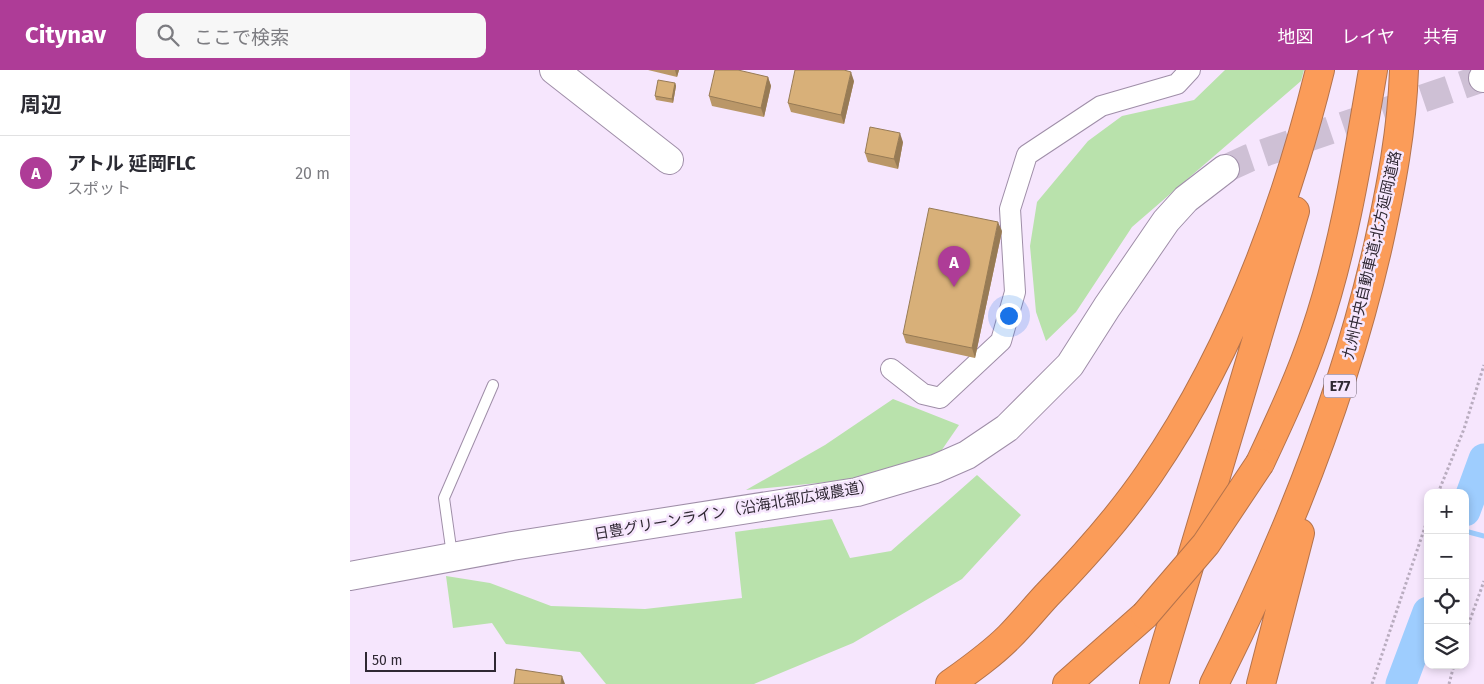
<!DOCTYPE html>
<html lang="ja">
<meta charset="utf-8">
<style>
:root{--surface:#fff;--page:#f7f7f7;--text:#2b2b33;--muted:#7c7c81;--line:#e1e1e2;--accent:#ae3c97}
body{margin:0;font-family:"Fira Sans","Noto Sans JP",sans-serif;background:var(--page);color:var(--text)}
.controls{position:absolute;right:15px;bottom:15px;display:grid;overflow:hidden;border-radius:10px;box-shadow:0 2px 8px #0003}
.controls button{width:45px;height:45px;display:grid;place-items:center;padding:0;border:0;border-bottom:1px solid var(--line);background:var(--surface);color:var(--text);font:25px sans-serif}
.scale{position:absolute;left:15px;bottom:12px;width:131px;box-sizing:border-box;padding-left:5px;border:2px solid #2f2833;border-top:0;font-size:14px;line-height:18px;white-space:nowrap;color:#2f2833;-webkit-text-stroke:4px #f6e6fd;paint-order:stroke}
.you{position:absolute;left:658px;top:245px;width:18px;height:18px;margin:-12px;border:4px solid #fff;border-radius:50%;background:#1a73e8;box-shadow:0 0 0 8px #1a73e833}
.badge{display:grid;place-items:center;width:32px;height:32px;border-radius:50%;background:var(--accent);color:#fff;font-size:16px;font-weight:700}
.pin{position:absolute;translate:-50% -41px;filter:drop-shadow(0 1px 2px #0008)}
.pin::after{content:'';position:absolute;top:26px;width:18px;height:15px;background:inherit;clip-path:polygon(0 0,100% 0,50% 100%)}
.list{margin:0;padding:0;list-style:none}
h2{display:flex;justify-content:space-between;align-items:center;height:65px;margin:0;padding:0 20px;font-size:21px}
h2 small{font-size:16px;font-weight:400;color:var(--muted)}
.list li{display:grid;grid-template-columns:32px 1fr auto;gap:15px;align-items:center;box-sizing:border-box;height:75px;padding:0 20px;border-top:1px solid var(--line)}
.list b{display:block;font-size:19px;white-space:nowrap}
.list p{margin:0;font-size:16px;white-space:nowrap;color:var(--muted)}
.list em{font-size:16px;font-style:normal;color:var(--muted)}
.icon{flex:none;width:28px;height:28px;fill:none;stroke:currentColor;stroke-width:2;stroke-linecap:round;stroke-linejoin:round}
.map{position:relative;flex:none;width:1134px;height:614px;overflow:hidden}
header{display:flex;align-items:center;gap:30px;box-sizing:border-box;height:70px;padding:0 25px;background:var(--accent);color:#fff}
header strong{font-size:24px}
nav{display:flex;gap:28px;margin-inline-start:auto;font-size:18px}
.search{width:350px;height:45px;background:var(--page);display:flex;align-items:center;gap:12px;box-sizing:border-box;padding:0 18px;border-radius:10px;color:var(--muted);font-size:19px}
main{display:flex}
aside{flex:1;background:var(--surface)}
.map>svg:first-child{display:block}
</style>
<header>
<strong>Citynav</strong>
<div class="search"><svg class="icon" aria-label="search" viewBox="0 0 24 24"><circle cx="10" cy="10" r="6"/><path d="M15 15l6 6"/></svg>ここで検索</div>
<nav><a>地図</a><a>レイヤ</a><a>共有</a></nav>
</header>
<main>
<aside>
<h2>周辺<small></small></h2>
<ul class="list">
<li><span class="badge">A</span><div><b>アトル 延岡FLC</b><p>スポット</p></div><em>20 m</em></li>
</ul>
</aside>
<div class="map">
<svg width="1134" height="614" viewBox="0 0 1134 614">
<rect width="100%" height="100%" fill="#f6e6fd"/>
<path fill="#b9e2ac" d="M 875,0 L 954,0 L 951,11 L 782,157 L 726,242 L 696,271 L 686,242 L 680,176 L 687,132 L 738,71 L 772,46 L 844,30 Z
M 543,329 L 609,355 L 587,387 L 499,410 L 396,420 L 475,375 Z
M 627,405 L 671,445 L 612,509 L 503,573 L 404,614 L 256,614 L 230,582 L 156,574 L 142,553 L 103,558 L 96,506 L 140,513 L 201,536 L 295,539 L 392,528 L 385,462 L 482,449 L 500,488 L 541,481 Z"/>
<g fill="none" stroke-linecap="round" stroke-linejoin="round">
<path stroke="#9ecdfe" stroke-width="5" d="M 1115,461 L 1134,466"/>
<path stroke="#9ecdfe" stroke-width="31" d="M 1115,441 L 1134,389
M 1051,614 L 1078,542"/>
<path stroke="#cec0d5" stroke-width="28" stroke-dasharray="28 14" stroke-linecap="butt" d="M 875,99 L 899,88 L 1133,8"/>
<g stroke="#9f8ea8" stroke-width="12">
<path id="lane" d="M 102,485 L 94,428 L 143,315"/>
</g>
<g stroke="#9f8ea8" stroke-width="22">
<path id="street" d="M 541,299 L 573,324 L 590,328 L 651,271 L 665,222 L 660,139 L 677,85 L 751,36 L 827,14 L 840,0"/>
</g>
<g stroke="#9f8ea8" stroke-width="30">
<path id="secondary" d="M 204,0 L 319,90
M 1133,8 L 1134,8
M 0,506 L 162,476 L 507,422 L 585,399 L 617,385 L 657,358 L 720,295 L 757,237 L 816,151 L 836,129 L 875,99"/>
</g>
<g stroke="#b4734c" stroke-width="30">
<path id="highway" d="M 910,393 C 930,350 950,308 965,263 C 994,178 1008,88 1023,0
M 600,614 C 621,599 641,585 659,567 C 672,554 684,539 697,525 C 734,487 769,448 799,404 C 882,283 935,142 970,0
M 717,614 L 795,545
M 804,614 L 945,141
M 864,614 C 935,474 993,329 1028,176 C 1041,117 1052,60 1054,0
M 911,614 L 950,463"/>
</g>
<path stroke="#b9acbf" stroke-width="3" stroke-dasharray="2.5 2.5" stroke-linecap="butt" d="M 1088,423 L 1114,359 L 1134,295
M 1115,564 L 1134,511
M 1022,614 L 1078,448
M 1099,614 L 1104,595"/>
<use href="#lane" stroke="#fff" stroke-width="10"/>
<use href="#street" stroke="#fff" stroke-width="20"/>
<use href="#secondary" stroke="#fff" stroke-width="28"/>
<use href="#highway" stroke="#fb9c59" stroke-width="28"/>
<g stroke="#b4734c" stroke-width="30" stroke-linecap="butt">
<path id="highway-bridge" d="M 795,545 L 856,474 L 910,393"/>
</g>
<use href="#highway-bridge" stroke="#fb9c59" stroke-width="28"/>
</g>
<path fill="#ba9768" d="M 298,0 L 329,0 L 327,7 Z
M 418,7 L 421,16 L 414,47 L 362,36 L 359,26 Z
M 504,11 L 494,54 L 441,42 L 438,33 Z
M 325,13 L 326,16 L 323,33 L 306,30 L 305,26 Z
M 553,72 L 548,99 L 518,92 L 515,83 Z
M 652,161 L 625,288 L 556,273 L 553,264 Z"/>
<path fill="#977b55" d="M 325,0 L 329,0 L 327,7 Z
M 501,2 L 504,11 L 494,54 L 491,45 Z
M 418,7 L 421,16 L 414,47 L 411,38 Z
M 325,13 L 326,16 L 323,33 L 322,29 Z
M 550,63 L 553,72 L 548,99 L 544,89 Z
M 648,152 L 652,161 L 625,288 L 622,278 Z
M 212,606 L 215,614 L 211,614 Z"/>
<path fill="#d8b079" stroke="#977b55" d="M 365,0 L 388,0 L 418,7 L 411,38 L 359,26 Z
M 445,0 L 494,0 L 501,2 L 491,45 L 438,33 Z
M 308,10 L 325,13 L 322,29 L 305,26 Z
M 520,57 L 550,63 L 544,89 L 515,83 Z
M 579,138 L 648,152 L 622,278 L 553,264 Z
M 166,599 L 212,606 L 211,614 L 164,614 Z"/>
<g text-anchor="middle" dominant-baseline="central" stroke-width="5" stroke-linejoin="round" paint-order="stroke">
<rect fill="#f6e6fd" stroke="#6b6170" stroke-width="1" x="974" y="304.5" width="32" height="23" rx="4"/>
<g font-size="14" font-weight="bold" fill="#2f2833">
<text x="990" y="316">E77</text>
</g>
<g font-size="15" fill="#2f2833" stroke="#f6e6fd">
<text transform="translate(1022 185) rotate(-77)">九州中央自動車道;北方延岡道路</text>
<text transform="translate(384 440) rotate(-10)">日豊グリーンライン（沿海北部広域農道）</text>
</g>
</g>
</svg>
<div class="controls">
<button>+</button>
<button>−</button>
<button><svg class="icon" aria-label="locate" viewBox="0 0 24 24"><circle cx="12" cy="12" r="6"/><path d="M12 2v4M12 18v4M2 12h4M18 12h4"/></svg></button>
<button><svg class="icon" aria-label="layers" viewBox="0 0 24 24"><path d="M12 4l9 5-9 5-9-5zM3 14l9 5 9-5"/></svg></button>
</div>
<div class="scale">50 m</div>
<div class="you"></div>
<div class="pin badge" style="left:604px;top:217px">A</div>
</div>
</main>
